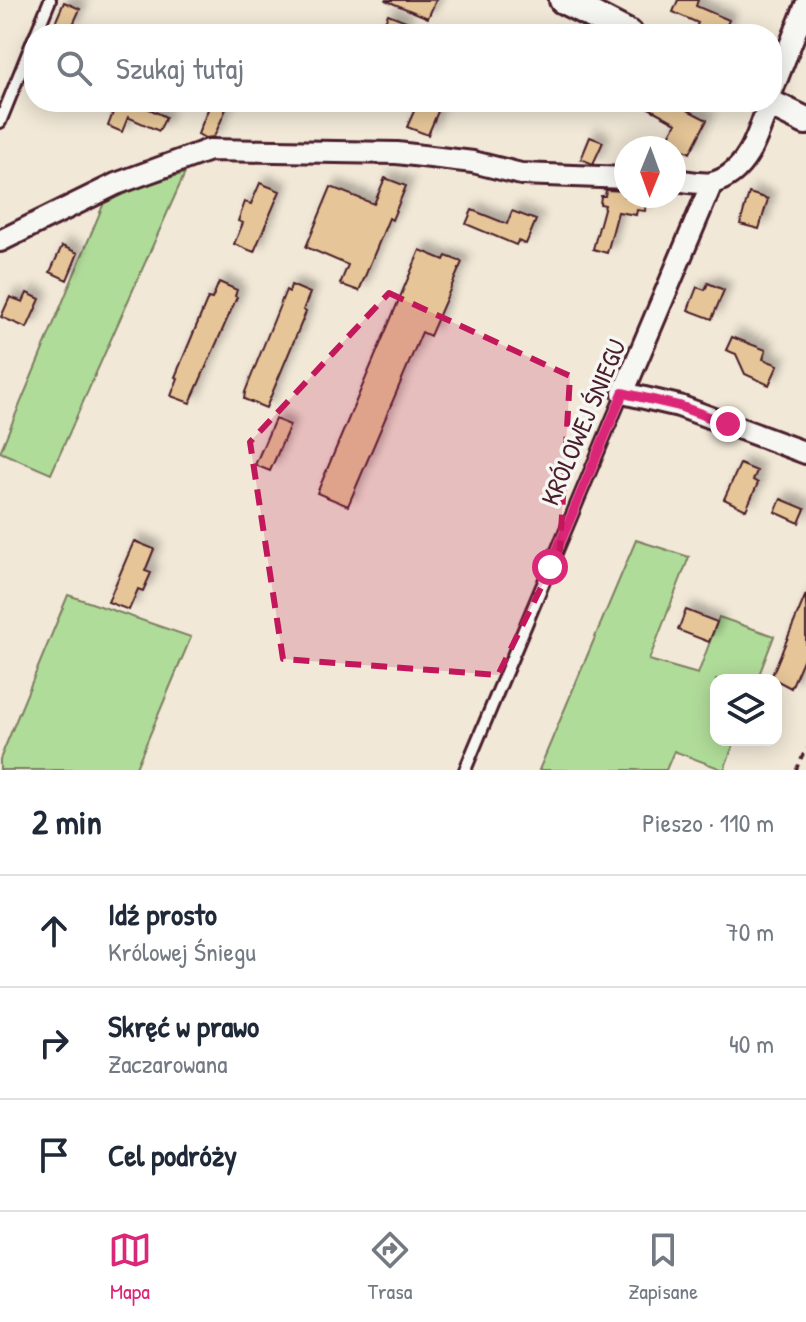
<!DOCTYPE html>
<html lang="pl">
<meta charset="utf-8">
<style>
:root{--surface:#fff;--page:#f6f6f7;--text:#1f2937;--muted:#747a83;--line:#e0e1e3;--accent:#db2777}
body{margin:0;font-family:"Patrick Hand",sans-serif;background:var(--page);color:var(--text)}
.controls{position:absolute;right:24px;bottom:24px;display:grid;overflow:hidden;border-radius:16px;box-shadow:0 4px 20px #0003}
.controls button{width:72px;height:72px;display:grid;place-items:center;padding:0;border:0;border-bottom:2px solid var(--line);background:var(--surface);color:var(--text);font:40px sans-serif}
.compass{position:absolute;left:614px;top:136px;width:72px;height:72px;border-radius:50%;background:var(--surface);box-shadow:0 4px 20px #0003;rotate:181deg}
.stop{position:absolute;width:24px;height:24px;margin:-18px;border:6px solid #db2777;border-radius:50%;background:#fff}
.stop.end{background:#db2777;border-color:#fff;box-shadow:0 2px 8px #0008}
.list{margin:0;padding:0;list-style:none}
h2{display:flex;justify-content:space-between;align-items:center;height:104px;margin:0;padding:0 32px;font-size:34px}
h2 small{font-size:26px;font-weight:400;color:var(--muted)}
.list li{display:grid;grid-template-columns:52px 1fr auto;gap:24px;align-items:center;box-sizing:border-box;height:112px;padding:0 32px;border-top:2px solid var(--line)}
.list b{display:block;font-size:30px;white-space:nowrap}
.list p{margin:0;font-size:26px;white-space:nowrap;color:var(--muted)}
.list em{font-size:26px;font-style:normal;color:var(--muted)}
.icon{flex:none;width:44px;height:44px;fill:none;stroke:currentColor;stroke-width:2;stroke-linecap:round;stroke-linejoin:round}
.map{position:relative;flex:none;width:806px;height:770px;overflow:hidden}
.search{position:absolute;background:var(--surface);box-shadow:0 4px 20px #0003;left:24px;right:24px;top:24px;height:88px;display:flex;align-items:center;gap:20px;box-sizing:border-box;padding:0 28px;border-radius:32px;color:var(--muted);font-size:30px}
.sheet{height:440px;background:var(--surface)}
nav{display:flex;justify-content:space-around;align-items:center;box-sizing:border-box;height:112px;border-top:2px solid var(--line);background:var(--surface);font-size:22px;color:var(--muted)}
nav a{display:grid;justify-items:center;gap:4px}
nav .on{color:var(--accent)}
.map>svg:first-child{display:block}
</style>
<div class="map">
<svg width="806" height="770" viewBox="0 0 806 770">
<defs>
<filter id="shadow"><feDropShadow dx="7" dy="-7" stdDeviation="4" flood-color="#0004"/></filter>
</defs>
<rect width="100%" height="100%" fill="#f1e8d7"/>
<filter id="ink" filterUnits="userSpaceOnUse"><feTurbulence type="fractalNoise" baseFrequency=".0125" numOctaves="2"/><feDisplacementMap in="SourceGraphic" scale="16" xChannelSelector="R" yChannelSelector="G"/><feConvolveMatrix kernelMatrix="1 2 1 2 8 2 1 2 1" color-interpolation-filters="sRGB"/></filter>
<g filter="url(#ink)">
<path fill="#b0dc99" stroke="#7d7e62" stroke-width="2" d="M 185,173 L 51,474 L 0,452 L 106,198 Z
M 636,540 L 689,557 L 649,660 L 698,674 L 719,617 L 774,636 L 757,680 L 716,680 L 716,740 L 735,740 L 724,770 L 674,751 L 666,770 L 539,770 Z
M 68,595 L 191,637 L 135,770 L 0,770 L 0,759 Z"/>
<path fill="#e6c698" stroke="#4a1f2b" stroke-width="2" filter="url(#shadow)" d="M 385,0 L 436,0 L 428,18 Z
M 678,0 L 698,0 L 696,6 L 729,20 L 723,34 L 693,34 L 698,23 L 673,12 Z
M 64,2 L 80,9 L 71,29 L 55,23 Z
M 388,14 L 406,21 L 400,34 L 380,34 Z
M 96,102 L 135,102 L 166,117 L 159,131 L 128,117 L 122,132 L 108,126 L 114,110 Z
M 211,102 L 229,102 L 214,137 L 205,138 L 198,134 Z
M 418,102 L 442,102 L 428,135 L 407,127 Z
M 638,102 L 672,102 L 707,120 L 690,153 L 666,141 L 676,123 Z
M 590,137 L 603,142 L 593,164 L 581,159 Z
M 385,178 L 406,186 L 392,220 L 389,218 L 359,291 L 340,284 L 348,265 L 306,247 L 331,187 L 374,204 Z
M 260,183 L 280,191 L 254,252 L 234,244 L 243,223 L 238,221 L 245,202 L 251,204 Z
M 606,190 L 625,191 L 624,196 L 647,196 L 645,211 L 637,210 L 636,215 L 618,212 L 607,253 L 593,249 L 605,205 L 600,204 L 601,196 L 605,196 Z
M 749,193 L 768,199 L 759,229 L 740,224 Z
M 472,210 L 507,224 L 512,211 L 536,220 L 526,244 L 518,241 L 516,245 L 466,224 Z
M 62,246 L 78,253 L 67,280 L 50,272 Z
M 420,250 L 444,260 L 446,256 L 462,262 L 430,336 L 422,332 L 348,506 L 317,493 Z
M 219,282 L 237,290 L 235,296 L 237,297 L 190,403 L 171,396 L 178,378 L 175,377 L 208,298 L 212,299 Z
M 708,283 L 724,290 L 712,319 L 688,310 L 697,287 L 705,290 Z
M 291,285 L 310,293 L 303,310 L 306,312 L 266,408 L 244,399 L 245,392 L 286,290 L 289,292 Z
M 27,293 L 40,299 L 27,328 L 1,317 L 10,297 L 23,302 Z
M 732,337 L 766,350 L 763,359 L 778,365 L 769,385 L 745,374 L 736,354 L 726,350 Z
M 275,419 L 290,425 L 270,471 L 255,465 Z
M 740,464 L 757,471 L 753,480 L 758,483 L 746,510 L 724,499 Z
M 781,499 L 805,509 L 799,523 L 775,512 Z
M 134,541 L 154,549 L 145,571 L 151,573 L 143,591 L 138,589 L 129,610 L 108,602 Z
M 806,594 L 806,653 L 791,688 L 776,680 L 770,680 Z
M 686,610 L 717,622 L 709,642 L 678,630 Z"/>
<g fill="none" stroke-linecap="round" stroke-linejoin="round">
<g stroke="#4a1f2b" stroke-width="16">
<path id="lane" d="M 36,34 L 50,0
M 0,122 L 34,38
M 465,770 L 623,393"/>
</g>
<g stroke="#4a1f2b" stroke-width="26">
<path id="street" d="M 772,91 L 806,5
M 674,180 C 685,181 702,185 712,183 C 748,174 759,132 769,102
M 712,183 L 623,393 L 679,406 L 806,453
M 0,241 L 116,184 L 209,150 L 397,153 L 473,162 L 521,174 L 626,178"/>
</g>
<g stroke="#4a1f2b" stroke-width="32">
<path id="secondary" d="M 563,0 L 629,34
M 767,102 L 806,121"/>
</g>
<path stroke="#4a1f2b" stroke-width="3" stroke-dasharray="6 6" stroke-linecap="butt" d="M 796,770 L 806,748"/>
<use href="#lane" stroke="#f6f6f2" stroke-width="10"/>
<use href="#street" stroke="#f6f6f2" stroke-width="20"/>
<use href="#secondary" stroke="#f6f6f2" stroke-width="26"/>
</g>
</g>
<g fill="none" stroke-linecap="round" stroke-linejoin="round" filter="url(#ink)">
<path stroke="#db2777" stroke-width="10" d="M 550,567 L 623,393 L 679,406 L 728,424"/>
</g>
<path fill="#c2185b" fill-opacity="0.2" stroke="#c2185b" stroke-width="6" stroke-dasharray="16 10" stroke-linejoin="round" d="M 389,293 L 570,376 L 560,549 L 498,675 L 283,659 L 250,442 Z"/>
<g text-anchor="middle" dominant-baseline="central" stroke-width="7" stroke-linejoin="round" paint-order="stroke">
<g font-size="26" fill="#4a1f2b" stroke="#f6f6f2">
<text transform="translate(583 422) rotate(-67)">KRÓLOWEJ ŚNIEGU</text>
</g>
</g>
</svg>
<div class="controls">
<button><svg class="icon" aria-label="layers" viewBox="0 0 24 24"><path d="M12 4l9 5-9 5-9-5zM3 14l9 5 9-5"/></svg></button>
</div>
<svg class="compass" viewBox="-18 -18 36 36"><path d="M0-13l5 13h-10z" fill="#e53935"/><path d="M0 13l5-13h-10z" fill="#747a83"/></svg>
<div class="stop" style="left:550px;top:567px"></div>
<div class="stop end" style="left:728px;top:424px"></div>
<div class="search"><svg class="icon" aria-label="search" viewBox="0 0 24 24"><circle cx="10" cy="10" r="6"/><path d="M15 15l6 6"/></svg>Szukaj tutaj</div>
</div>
<section class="sheet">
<h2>2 min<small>Pieszo · 110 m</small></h2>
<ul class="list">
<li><svg class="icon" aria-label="ahead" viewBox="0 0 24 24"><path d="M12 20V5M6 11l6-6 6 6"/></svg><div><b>Idź prosto</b><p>Królowej Śniegu</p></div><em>70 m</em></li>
<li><svg class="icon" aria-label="right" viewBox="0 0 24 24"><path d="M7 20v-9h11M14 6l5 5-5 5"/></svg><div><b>Skręć w prawo</b><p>Zaczarowana</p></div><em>40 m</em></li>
<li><svg class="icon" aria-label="arrive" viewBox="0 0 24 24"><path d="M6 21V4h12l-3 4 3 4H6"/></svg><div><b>Cel podróży</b></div></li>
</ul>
</section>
<nav>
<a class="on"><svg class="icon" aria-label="map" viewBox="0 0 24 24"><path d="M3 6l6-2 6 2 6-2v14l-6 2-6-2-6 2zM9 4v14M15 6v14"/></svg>Mapa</a>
<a><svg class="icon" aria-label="directions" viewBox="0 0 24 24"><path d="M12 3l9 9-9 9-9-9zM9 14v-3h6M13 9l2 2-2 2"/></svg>Trasa</a>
<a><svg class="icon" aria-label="saved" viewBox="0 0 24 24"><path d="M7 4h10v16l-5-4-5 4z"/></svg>Zapisane</a>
</nav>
